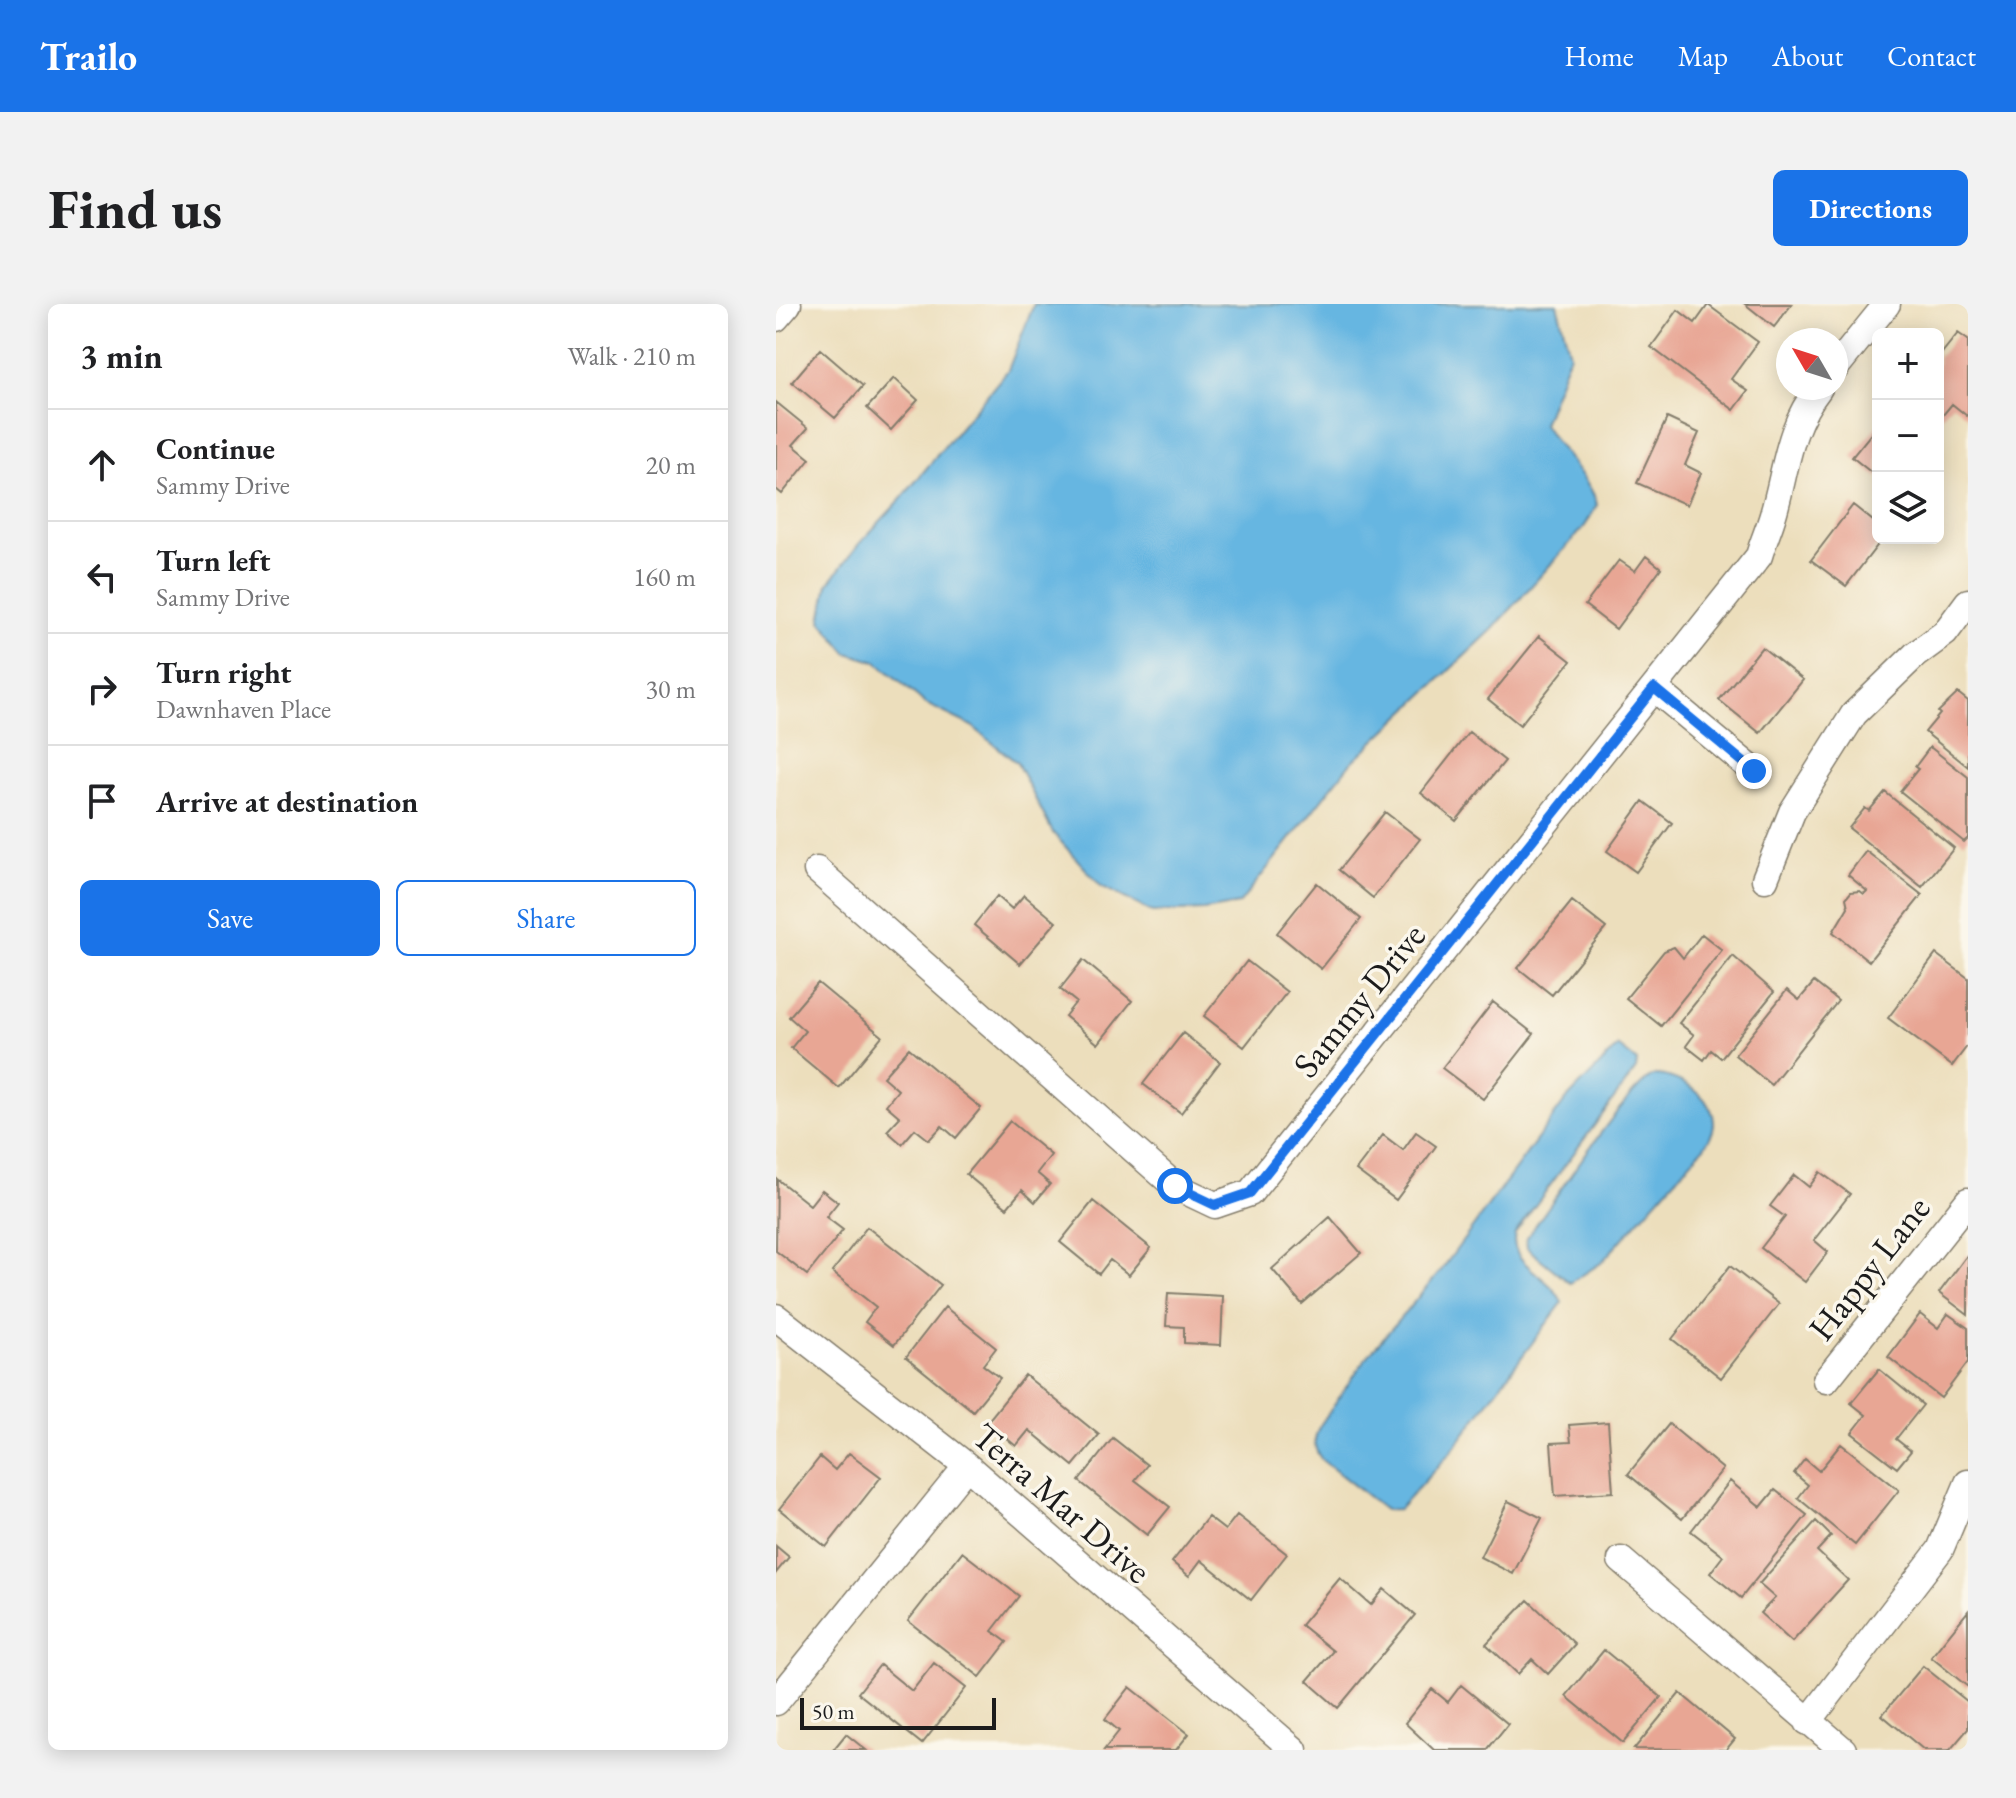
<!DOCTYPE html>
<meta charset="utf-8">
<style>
:root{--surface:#fff;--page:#f2f2f2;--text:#202124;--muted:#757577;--line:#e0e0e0;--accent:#1a73e8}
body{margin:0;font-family:"EB Garamond",serif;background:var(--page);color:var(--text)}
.controls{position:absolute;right:24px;top:24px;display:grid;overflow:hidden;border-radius:12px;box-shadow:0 4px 20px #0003}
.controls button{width:72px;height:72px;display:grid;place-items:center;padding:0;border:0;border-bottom:2px solid var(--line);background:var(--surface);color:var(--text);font:40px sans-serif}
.compass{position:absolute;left:1000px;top:24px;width:72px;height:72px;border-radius:50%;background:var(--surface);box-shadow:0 4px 20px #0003;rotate:309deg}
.scale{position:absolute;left:24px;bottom:20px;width:196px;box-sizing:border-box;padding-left:8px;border:4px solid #1c1c1c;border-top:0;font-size:22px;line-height:28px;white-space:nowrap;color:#1c1c1c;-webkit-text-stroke:6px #fbf7ec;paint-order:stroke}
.stop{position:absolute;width:24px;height:24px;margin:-18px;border:6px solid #1a73e8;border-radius:50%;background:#fff}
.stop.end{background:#1a73e8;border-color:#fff;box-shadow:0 2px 8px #0008}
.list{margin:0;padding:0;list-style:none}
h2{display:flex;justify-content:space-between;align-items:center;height:104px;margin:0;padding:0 32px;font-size:34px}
h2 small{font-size:26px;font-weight:400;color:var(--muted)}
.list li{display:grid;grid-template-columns:52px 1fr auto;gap:24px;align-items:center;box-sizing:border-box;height:112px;padding:0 32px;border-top:2px solid var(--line)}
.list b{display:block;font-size:30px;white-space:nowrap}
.list p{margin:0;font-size:26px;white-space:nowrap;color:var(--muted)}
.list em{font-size:26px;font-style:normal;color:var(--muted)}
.actions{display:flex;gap:16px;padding:24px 32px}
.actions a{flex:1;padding:18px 0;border:2px solid var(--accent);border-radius:12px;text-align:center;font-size:28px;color:var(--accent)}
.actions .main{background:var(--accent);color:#fff}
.icon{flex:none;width:44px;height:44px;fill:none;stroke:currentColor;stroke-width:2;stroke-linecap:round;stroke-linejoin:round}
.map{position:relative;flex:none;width:1192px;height:1446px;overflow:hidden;border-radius:12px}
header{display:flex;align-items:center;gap:48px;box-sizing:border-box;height:112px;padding:0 40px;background:var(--accent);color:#fff}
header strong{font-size:38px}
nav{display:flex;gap:44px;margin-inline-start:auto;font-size:28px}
.intro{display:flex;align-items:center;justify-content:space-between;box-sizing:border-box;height:192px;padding:0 48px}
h1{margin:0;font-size:56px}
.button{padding:20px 36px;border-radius:12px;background:var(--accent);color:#fff;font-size:28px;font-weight:700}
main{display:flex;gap:48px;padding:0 48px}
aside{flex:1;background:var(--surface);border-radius:12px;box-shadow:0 4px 20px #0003}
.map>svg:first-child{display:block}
</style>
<header>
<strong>Trailo</strong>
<nav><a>Home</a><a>Map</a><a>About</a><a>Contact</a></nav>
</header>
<div class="intro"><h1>Find us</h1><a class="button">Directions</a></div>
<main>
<aside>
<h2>3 min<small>Walk · 210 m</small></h2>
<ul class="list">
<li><svg class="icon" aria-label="ahead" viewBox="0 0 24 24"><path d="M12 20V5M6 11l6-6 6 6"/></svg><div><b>Continue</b><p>Sammy Drive</p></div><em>20 m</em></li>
<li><svg class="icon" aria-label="left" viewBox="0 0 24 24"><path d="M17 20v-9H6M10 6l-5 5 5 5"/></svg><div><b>Turn left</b><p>Sammy Drive</p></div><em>160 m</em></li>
<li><svg class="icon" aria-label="right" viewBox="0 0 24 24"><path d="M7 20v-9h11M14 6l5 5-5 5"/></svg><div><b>Turn right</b><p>Dawnhaven Place</p></div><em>30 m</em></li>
<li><svg class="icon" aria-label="arrive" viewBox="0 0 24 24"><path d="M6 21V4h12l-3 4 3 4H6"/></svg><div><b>Arrive at destination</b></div></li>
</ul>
<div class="actions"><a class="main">Save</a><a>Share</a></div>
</aside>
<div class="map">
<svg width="1192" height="1446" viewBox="0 0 1192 1446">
<rect width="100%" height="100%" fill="#fbf7ec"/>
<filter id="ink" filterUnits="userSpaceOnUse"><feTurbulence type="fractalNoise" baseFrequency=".0125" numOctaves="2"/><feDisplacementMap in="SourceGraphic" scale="16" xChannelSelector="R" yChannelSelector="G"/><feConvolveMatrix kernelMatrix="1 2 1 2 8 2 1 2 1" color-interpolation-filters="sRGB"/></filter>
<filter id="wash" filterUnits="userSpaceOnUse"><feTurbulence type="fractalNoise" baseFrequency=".006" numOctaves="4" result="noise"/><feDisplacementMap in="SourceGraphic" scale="32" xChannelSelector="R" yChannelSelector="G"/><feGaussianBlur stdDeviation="1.8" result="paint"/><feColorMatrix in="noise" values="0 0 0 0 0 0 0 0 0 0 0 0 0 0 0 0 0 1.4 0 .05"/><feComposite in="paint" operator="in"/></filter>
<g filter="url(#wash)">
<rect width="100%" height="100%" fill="#ecdebc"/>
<path fill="#66b6e1" stroke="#41697e" stroke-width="2" d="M 258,0 L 781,0 L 794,50 L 767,120 C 781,144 817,178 821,201 L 809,222 L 717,325 L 573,461 L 463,600 L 428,606 L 376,608 L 325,582 L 277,529 L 241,459 L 196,422 L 150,400 L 101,358 L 71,349 L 45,317 L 52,280 L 83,240 L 125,195 L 232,66 Z
M 842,742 L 861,757 L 860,765 L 739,929 C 731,961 777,972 786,999 L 674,1149 L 623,1205 L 609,1206 L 546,1156 C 537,1144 537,1137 543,1123 L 590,1054 L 664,968 L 789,797 Z
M 879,771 C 903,771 945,796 937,826 C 936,831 931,838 928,843 L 825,959 L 794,979 L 757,949 L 751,944 L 750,934 C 774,904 851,781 879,771 Z"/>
<g id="blocks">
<path fill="#e8a694" d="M 969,0 L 1016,0 L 998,23 Z
M 932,1 L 982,38 L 955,75 L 972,87 L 958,106 L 875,43 L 902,6 L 919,19 Z
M 1182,29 L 1192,36 L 1192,110 L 1191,112 L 1176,100 L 1162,117 L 1162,54 Z
M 44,45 L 87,82 L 59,114 L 16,78 Z
M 118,74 L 142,96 L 115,126 L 91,104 Z
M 0,98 L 32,124 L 17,141 L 34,155 L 6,190 L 0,185 Z
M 891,114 L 923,129 L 909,161 L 925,169 L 911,201 L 861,179 Z
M 1102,121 L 1102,174 L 1076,153 Z
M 1077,201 L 1102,221 L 1102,234 L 1107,234 L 1070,282 L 1035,256 Z
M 870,252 L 885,264 L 840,325 L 809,301 L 843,256 L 859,267 Z
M 763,332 L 795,357 L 744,421 L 712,395 Z
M 986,343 L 1027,376 L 984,429 L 943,396 Z
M 1182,389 L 1192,397 L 1192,463 L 1149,428 L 1164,410 L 1162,408 Z
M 693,428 L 729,457 L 680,517 L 645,489 Z
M 1154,443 L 1192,473 L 1192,534 L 1188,538 L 1124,487 L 1142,465 L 1139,463 Z
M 1109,488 L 1178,544 L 1146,583 L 1073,524 L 1089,504 L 1093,507 Z
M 867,497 L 896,519 L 860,568 L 831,547 Z
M 609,508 L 644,535 L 597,594 L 563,566 Z
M 1090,547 L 1146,591 L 1093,657 L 1057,628 L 1072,603 L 1070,594 L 1075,588 L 1084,587 L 1088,590 L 1091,587 L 1072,571 Z
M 541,579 L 585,615 L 545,665 L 501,629 Z
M 248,591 L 280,618 L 244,660 L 198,621 L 221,592 L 236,605 Z
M 796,597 L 830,624 L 776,691 L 742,664 Z
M 926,630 L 946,646 L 885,722 L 850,694 L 888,647 L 898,643 L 907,654 Z
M 1160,650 L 1192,674 L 1192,741 L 1176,762 L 1112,714 Z
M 957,652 L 998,688 L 945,754 L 935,746 L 928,756 L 910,742 L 918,731 L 903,719 Z
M 307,656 L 356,697 L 322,740 L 289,712 L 300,698 L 284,685 Z
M 471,657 L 511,688 L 468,743 L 428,712 Z
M 1038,678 L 1062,697 L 995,781 L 959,751 L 1011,686 L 1023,696 Z
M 42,679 L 106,732 L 63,784 L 15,744 L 29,727 L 13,713 Z
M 717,698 L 758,730 L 707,795 L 666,764 Z
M 407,729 L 444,758 L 405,809 L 367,780 Z
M 133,744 L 205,804 L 180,834 L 166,822 L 153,836 L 139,825 L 126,840 L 111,827 L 124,813 L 110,801 L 122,786 L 107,773 Z
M 234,817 L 275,851 L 261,869 L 274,880 L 259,898 L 246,886 L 231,904 L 190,870 Z
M 640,828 L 660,842 L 620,896 L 580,866 L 607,831 L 627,846 Z
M 1044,868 L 1074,890 L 1038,936 L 1052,948 L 1029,978 L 985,944 L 1009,913 L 994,902 L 1018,871 L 1033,883 Z
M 1,875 L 34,901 L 46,886 L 62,898 L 50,913 L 67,926 L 31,971 L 0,947 Z
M 317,897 L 375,944 L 353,971 L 334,956 L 323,970 L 284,938 Z
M 554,913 L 585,949 L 526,1000 L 496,965 Z
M 91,923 L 165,981 L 118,1041 L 89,1018 L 100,1003 L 56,968 Z
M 1192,950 L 1192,1011 L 1163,989 Z
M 954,962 L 1003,1000 L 945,1074 L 896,1035 Z
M 392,989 L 447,992 L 445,1041 L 408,1039 L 408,1023 L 390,1022 Z
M 169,1003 L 220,1044 L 207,1061 L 224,1074 L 197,1107 L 130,1053 Z
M 1144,1010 L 1162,1024 L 1172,1010 L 1192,1024 L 1192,1058 L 1165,1094 L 1112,1053 Z
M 1103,1065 L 1147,1101 L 1120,1135 L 1135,1147 L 1121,1164 L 1076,1129 L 1090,1111 L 1075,1099 Z
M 249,1071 L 323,1131 L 297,1162 L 253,1126 L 240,1142 L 211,1118 Z
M 832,1118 L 837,1188 L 779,1192 L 775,1139 L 795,1138 L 793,1121 Z
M 893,1120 L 947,1165 L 906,1215 L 852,1170 Z
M 337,1134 L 371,1161 L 359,1176 L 394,1203 L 371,1231 L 303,1177 Z
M 1065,1140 L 1123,1186 L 1079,1241 L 1022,1194 L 1032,1181 L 1018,1169 L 1029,1155 L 1043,1167 Z
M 73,1149 L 105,1173 L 50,1243 L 3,1205 L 44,1153 L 59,1166 Z
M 954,1177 L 985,1203 L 999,1186 L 1031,1211 L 965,1294 L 934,1269 L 947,1252 L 915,1227 Z
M 732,1197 L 766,1214 L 737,1270 L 704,1253 Z
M 461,1211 L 511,1250 L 475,1296 L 425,1256 L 413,1272 L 396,1258 L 432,1213 L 449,1226 Z
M 1040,1217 L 1055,1232 L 1041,1247 L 1072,1276 L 1016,1338 L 984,1309 L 999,1294 L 983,1280 Z
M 0,1242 L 13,1253 L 0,1269 Z
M 186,1248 L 243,1292 L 216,1327 L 231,1338 L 204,1373 L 132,1317 Z
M 564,1274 L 595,1301 L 608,1285 L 639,1311 L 562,1404 L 531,1377 L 557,1347 L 525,1321 Z
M 752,1296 L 799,1340 L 772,1370 L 756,1355 L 742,1370 L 710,1340 Z
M 1192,1307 L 1192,1383 L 1155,1353 Z
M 828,1346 L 885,1393 L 847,1439 L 790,1392 Z
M 158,1359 L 190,1384 L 146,1440 L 82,1389 L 104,1361 L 136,1387 Z
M 1147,1362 L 1192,1398 L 1192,1425 L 1174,1446 L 1148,1446 L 1106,1411 Z
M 685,1381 L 732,1420 L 711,1446 L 658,1446 L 629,1419 L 656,1385 L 672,1398 Z
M 354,1383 L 413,1430 L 400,1446 L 328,1446 L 343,1427 L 329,1415 Z
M 904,1389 L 959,1435 L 950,1446 L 858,1445 Z
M 70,1430 L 90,1446 L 57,1446 Z"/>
</g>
</g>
<g filter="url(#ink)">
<use href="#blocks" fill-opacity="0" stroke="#847d6c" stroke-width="2"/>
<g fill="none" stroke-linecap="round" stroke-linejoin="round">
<g stroke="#847d6c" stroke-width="29">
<path id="minor" d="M 0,14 L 12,0
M 1060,63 L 1111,0
M 878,384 L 978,467
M 41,566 L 399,882 L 439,901 L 474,889 L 983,252 C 987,238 993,225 997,211 C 1011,164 1011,125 1043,84
M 989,575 L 1016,508 L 1078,410 L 1139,351 L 1169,329 L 1192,298
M 0,1013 L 191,1162 L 518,1446
M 1050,1076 L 1192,897
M 845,1256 L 1067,1446
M 0,1398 L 191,1162
M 1032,1418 L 1164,1246 L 1192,1179"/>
</g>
<use href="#minor" stroke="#fff" stroke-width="26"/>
</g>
</g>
<g fill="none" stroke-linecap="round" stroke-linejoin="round" filter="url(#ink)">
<path stroke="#1a73e8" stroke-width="10" d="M 399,882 L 439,901 L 474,889 L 878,384 L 978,467"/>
</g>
<g text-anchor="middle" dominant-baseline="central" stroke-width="7" stroke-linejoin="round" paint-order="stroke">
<g font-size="36" fill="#1c1c1c" stroke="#fbf7ec">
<text transform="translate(583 696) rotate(-51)">Sammy Drive</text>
<text transform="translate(1093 964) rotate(-52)">Happy Lane</text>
<text transform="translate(286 1199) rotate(41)">Terra Mar Drive</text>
</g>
</g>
</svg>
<div class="controls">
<button>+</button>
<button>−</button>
<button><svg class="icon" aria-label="layers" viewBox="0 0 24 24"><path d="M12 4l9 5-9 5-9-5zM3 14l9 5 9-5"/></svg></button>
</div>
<svg class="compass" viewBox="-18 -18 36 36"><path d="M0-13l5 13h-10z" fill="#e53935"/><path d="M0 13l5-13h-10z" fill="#757577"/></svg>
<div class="scale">50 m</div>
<div class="stop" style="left:399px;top:882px"></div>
<div class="stop end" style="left:978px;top:467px"></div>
</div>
</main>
